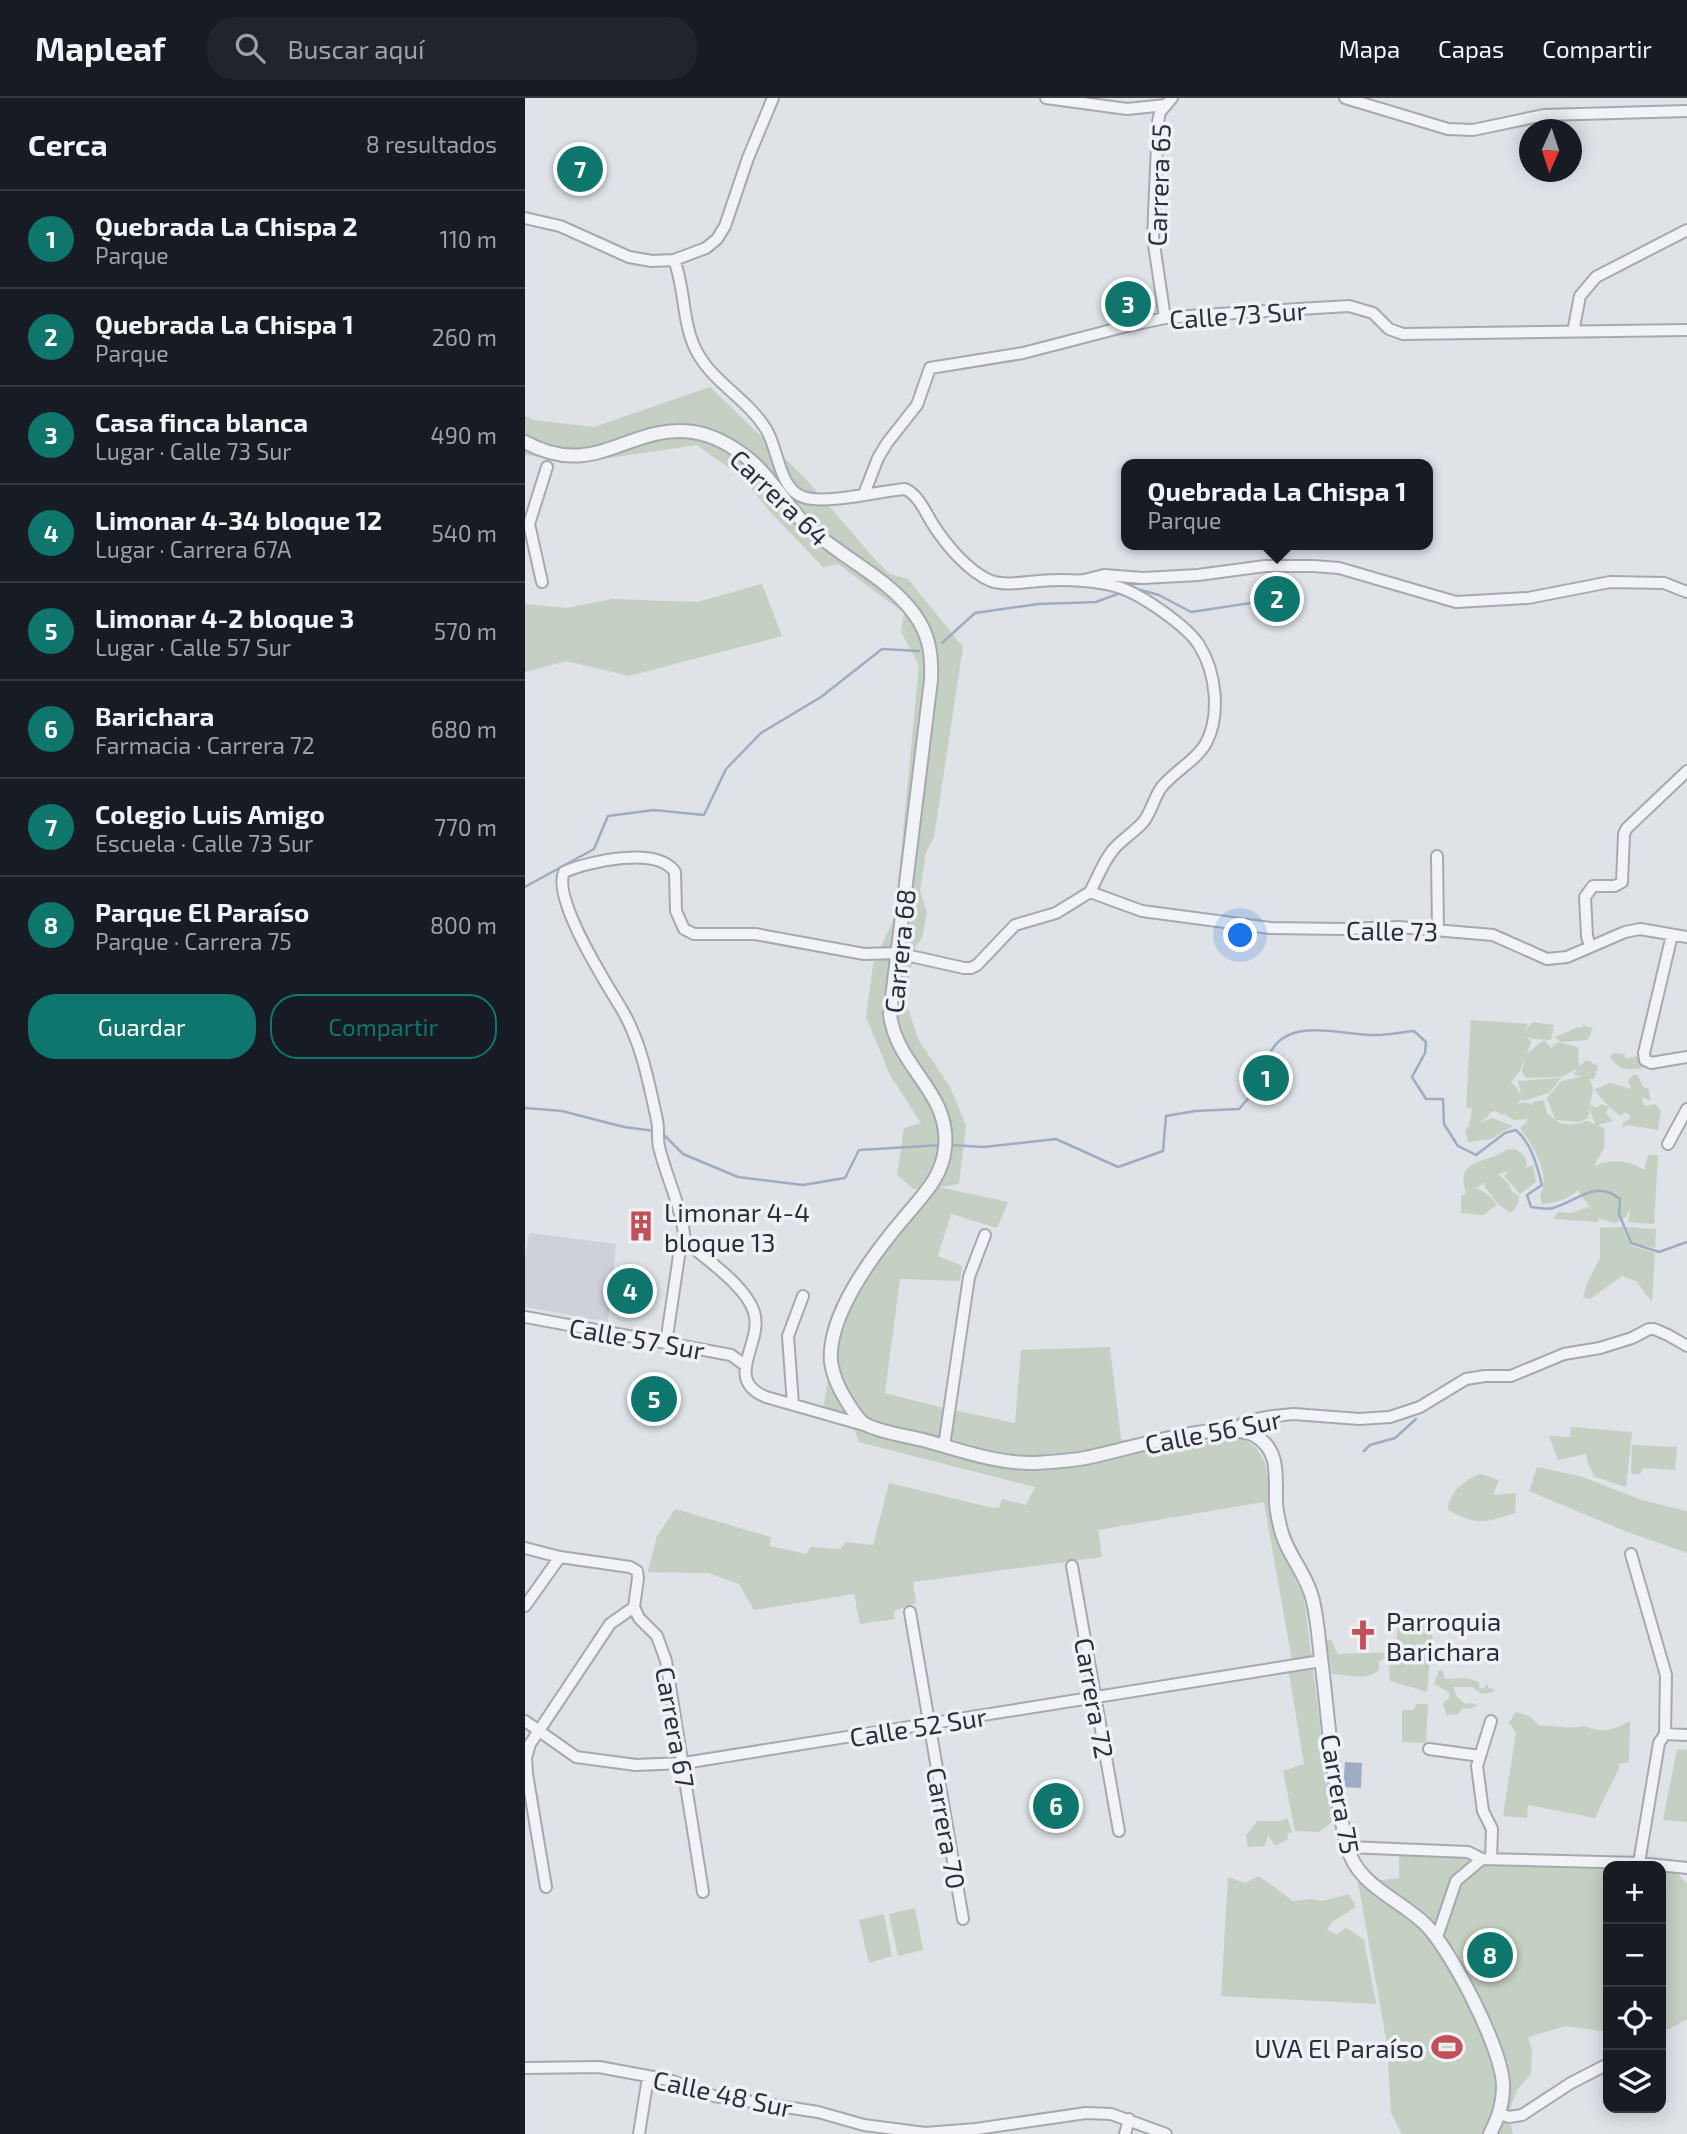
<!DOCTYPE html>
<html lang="es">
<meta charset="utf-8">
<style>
:root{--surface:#171b24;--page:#20242c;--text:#f1f3f6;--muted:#9ea1a6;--line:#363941;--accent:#0f766e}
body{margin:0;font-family:"Exo 2",sans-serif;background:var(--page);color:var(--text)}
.controls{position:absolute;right:21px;bottom:21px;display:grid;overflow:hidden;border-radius:14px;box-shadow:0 4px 18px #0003}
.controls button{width:63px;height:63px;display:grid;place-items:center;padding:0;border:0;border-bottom:2px solid var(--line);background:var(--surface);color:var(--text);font:35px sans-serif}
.compass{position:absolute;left:994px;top:21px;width:63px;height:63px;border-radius:50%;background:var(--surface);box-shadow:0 4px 18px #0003;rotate:183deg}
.you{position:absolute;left:716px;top:838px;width:24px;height:24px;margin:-18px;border:5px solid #fff;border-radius:50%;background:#1a73e8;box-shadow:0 0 0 10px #1a73e833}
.badge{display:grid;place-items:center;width:46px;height:46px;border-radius:50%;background:var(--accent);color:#fff;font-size:23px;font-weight:700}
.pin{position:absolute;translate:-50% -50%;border:4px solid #fff;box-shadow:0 2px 7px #0006}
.popup{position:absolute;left:596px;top:361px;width:312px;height:91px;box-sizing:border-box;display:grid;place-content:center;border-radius:14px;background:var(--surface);filter:drop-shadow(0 2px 5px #0005);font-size:23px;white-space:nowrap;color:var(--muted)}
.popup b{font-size:26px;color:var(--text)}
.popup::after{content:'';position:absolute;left:50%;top:100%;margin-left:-14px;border:14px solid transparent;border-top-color:var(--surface)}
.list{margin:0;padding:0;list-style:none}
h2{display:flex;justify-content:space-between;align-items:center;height:91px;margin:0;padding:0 28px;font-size:30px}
h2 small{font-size:23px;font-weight:400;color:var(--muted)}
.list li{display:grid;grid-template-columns:46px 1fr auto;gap:21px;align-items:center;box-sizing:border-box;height:98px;padding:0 28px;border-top:2px solid var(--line)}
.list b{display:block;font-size:26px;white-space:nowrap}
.list p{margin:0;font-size:23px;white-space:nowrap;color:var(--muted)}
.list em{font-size:23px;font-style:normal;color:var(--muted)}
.actions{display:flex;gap:14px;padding:21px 28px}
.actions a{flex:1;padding:16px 0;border:2px solid var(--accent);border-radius:28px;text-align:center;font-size:24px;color:var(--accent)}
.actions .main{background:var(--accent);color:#fff}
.icon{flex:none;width:38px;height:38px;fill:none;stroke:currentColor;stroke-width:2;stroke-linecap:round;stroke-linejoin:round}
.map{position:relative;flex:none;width:1162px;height:2036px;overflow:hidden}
header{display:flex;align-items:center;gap:42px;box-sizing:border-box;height:98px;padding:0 35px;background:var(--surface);border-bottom:2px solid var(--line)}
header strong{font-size:33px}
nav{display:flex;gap:38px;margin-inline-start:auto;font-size:24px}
.search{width:490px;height:63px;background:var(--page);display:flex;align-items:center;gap:18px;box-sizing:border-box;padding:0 24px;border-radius:28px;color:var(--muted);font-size:26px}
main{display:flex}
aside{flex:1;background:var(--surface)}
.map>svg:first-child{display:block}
</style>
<header>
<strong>Mapleaf</strong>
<div class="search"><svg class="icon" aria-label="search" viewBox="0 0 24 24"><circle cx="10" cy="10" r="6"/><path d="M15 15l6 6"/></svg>Buscar aquí</div>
<nav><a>Mapa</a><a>Capas</a><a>Compartir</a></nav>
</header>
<main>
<aside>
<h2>Cerca<small>8 resultados</small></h2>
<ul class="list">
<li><span class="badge">1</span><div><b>Quebrada La Chispa 2</b><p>Parque</p></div><em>110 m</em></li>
<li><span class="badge">2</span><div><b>Quebrada La Chispa 1</b><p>Parque</p></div><em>260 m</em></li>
<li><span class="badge">3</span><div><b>Casa finca blanca</b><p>Lugar · Calle 73 Sur</p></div><em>490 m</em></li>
<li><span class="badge">4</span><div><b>Limonar 4-34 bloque 12</b><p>Lugar · Carrera 67A</p></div><em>540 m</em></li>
<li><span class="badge">5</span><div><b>Limonar 4-2 bloque 3</b><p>Lugar · Calle 57 Sur</p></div><em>570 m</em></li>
<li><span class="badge">6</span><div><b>Barichara</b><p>Farmacia · Carrera 72</p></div><em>680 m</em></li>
<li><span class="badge">7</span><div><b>Colegio Luis Amigo</b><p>Escuela · Calle 73 Sur</p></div><em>770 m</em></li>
<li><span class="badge">8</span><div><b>Parque El Paraíso</b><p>Parque · Carrera 75</p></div><em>800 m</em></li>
</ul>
<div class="actions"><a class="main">Guardar</a><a>Compartir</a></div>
</aside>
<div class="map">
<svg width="1162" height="2036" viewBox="0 0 1162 2036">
<rect width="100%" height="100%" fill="#dfe2e7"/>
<path fill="#ced1d9" d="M 4,1135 L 91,1146 L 83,1224 L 0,1209 L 0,1159 Z"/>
<path fill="#c4d0c1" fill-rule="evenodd" d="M 185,289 L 281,381 L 348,459 L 365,476 L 383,481 L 438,549 L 409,739 L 401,754 L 395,793 L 402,814 L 397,840 L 390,850 L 380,901 L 393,941 L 425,989 L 441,1028 L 434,1086 L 414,1089 L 483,1104 L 472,1130 L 426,1116 L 413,1158 L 437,1168 L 435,1183 L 375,1181 L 360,1295 L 418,1310 L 490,1325 L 496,1252 L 585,1249 L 596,1341 L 623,1355 L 707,1338 L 722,1343 L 732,1351 L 739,1362 L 745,1388 L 745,1407 L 753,1445 L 779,1500 L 807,1724 L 794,1734 L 770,1733 L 758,1673 L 779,1666 L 764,1575 L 767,1563 L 739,1404 L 573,1432 L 577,1459 L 388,1484 L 391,1505 L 369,1513 L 370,1521 L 335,1526 L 329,1496 L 229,1512 L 214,1486 L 183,1475 L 123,1474 L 132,1438 L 150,1411 L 246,1439 L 245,1448 L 281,1456 L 286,1449 L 315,1451 L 321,1444 L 348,1447 L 364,1385 L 468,1410 L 474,1410 L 477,1401 L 501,1407 L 510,1389 L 334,1344 L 329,1331 L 299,1307 C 305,1261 323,1205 348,1165 C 365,1139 387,1114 407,1089 L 388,1091 L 372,1077 L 379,1030 L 396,1025 L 365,977 L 341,919 L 348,867 L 370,818 L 394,567 L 376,534 L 379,515 L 313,466 L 298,469 L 246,415 L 219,381 L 172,347 L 56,364 L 0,357 L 0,318 L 8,322 L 69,329 Z
M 237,486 L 257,538 L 104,578 L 42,563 L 0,574 L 0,506 L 42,510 L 87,501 L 172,504 Z
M 946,922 L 1003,926 L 1000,933 L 1007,924 L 1029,927 L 1026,942 L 1009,941 L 1001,938 L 1006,943 L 1002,956 L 1019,942 L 1026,950 L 1033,944 L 1053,949 L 1054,968 L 1062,962 L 1073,968 L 1069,981 L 1065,981 L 1068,991 L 1063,1020 L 1054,1024 L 1031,1022 C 1040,1030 1052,1026 1062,1023 L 1070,1026 L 1065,1013 L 1066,1007 L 1071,1010 L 1077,1006 L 1084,1009 L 1081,1015 L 1088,1023 L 1073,1027 L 1080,1032 L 1079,1050 L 1069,1068 C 1085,1061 1104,1062 1119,1072 L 1123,1057 L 1133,1057 L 1129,1126 L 1103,1124 L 1106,1108 L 1100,1120 L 1090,1125 L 1072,1120 L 1074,1124 L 1029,1121 L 1033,1114 L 1046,1115 L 1064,1109 L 1068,1113 L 1052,1092 C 1044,1102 1029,1105 1017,1106 L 1015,1097 C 1027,1078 1007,1046 995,1030 L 1002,1024 L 1003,1021 L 989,1022 L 982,1018 L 981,1015 L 978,1017 L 970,1013 L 962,1016 L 964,1018 L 953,1025 L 967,1020 L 988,1028 L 966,1041 L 943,1044 L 940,1031 L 944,1029 L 947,1011 L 941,1009 ZM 999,960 L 997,974 L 1001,980 L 1036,979 L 1053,970 L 1048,976 L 1056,979 L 1036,983 L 1022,1000 L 1030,1022 L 1022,1015 L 1019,1002 L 1008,1004 L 1007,1007 L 1000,1004 L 992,1006 L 997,1001 L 998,1003 L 1024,995 L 1036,980 L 993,983 L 996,998 L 992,990 L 986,984 L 995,973 Z
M 1057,927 L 1068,930 L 1063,942 L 1035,944 L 1030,939 L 1053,929 L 1057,930 Z
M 1089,955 L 1100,956 L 1100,961 L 1112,958 L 1119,966 L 1117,970 C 1103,973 1093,972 1085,959 Z
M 1108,977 L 1113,977 L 1118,989 L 1124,991 L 1125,1003 L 1117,999 L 1119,1008 L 1130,1006 L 1136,1013 L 1133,1032 L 1103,1027 L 1097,1030 L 1098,1024 L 1104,1022 L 1105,1017 L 1100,1014 L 1096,1018 C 1088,1013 1074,999 1070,991 L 1085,985 L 1107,991 L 1103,984 Z
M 983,1051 C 994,1051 998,1054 1002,1065 L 1000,1070 L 1008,1067 L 1011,1084 L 995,1096 L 979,1078 L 984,1073 L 973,1076 L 984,1086 L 986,1093 L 994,1098 L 993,1106 L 986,1115 L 974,1107 L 959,1088 L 962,1084 L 941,1095 L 952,1090 L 964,1097 L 972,1107 L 958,1117 L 936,1115 L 936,1098 L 941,1095 C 929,1060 962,1066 983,1051 Z
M 1097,1129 L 1105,1147 L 1130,1155 L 1127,1204 L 1111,1183 L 1097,1178 L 1065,1201 L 1058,1199 L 1063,1183 L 1075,1160 L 1075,1130 Z
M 1100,1129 L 1131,1131 L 1130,1150 L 1106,1145 Z
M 1046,1329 L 1107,1334 L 1101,1389 L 1070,1379 L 1063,1366 L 1061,1356 L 1033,1362 L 1024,1338 L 1045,1339 Z
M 1107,1347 L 1152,1349 L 1150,1372 L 1118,1370 L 1115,1376 L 1106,1376 Z
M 1012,1369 L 1055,1378 L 1117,1402 L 1162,1413 L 1162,1455 L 1100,1433 L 1004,1393 Z
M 955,1376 L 974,1382 L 968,1397 L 991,1395 L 990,1415 C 958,1425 954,1428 923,1412 C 924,1393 939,1383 955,1376 Z
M 874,1518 L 909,1520 L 902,1594 L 865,1583 L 864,1565 L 859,1560 L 854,1564 L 854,1572 C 841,1583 823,1577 807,1576 L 801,1542 L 806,1542 L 813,1556 L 870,1554 Z
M 914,1572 L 918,1573 L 920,1581 L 942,1580 L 954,1584 L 954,1589 L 957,1591 L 963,1586 L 963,1590 L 970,1591 L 967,1594 L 957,1596 L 947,1589 L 929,1589 L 931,1598 L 940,1606 L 947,1605 L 953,1607 L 945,1611 L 938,1610 L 933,1616 L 922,1617 L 918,1605 L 924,1600 L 925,1595 L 909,1586 Z
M 891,1606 L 903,1606 L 901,1645 L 877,1644 L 877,1612 L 888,1612 Z
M 991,1614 L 1004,1618 L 1015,1628 C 1030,1627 1044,1632 1059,1628 C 1076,1636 1089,1632 1105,1623 L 1104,1664 L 1093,1666 L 1095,1668 L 1070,1720 L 1003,1707 L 1002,1720 L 978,1718 L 991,1634 L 984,1625 Z
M 1152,1651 L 1162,1652 L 1162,1724 L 1138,1722 Z
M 762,1720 L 767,1734 L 762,1736 L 763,1741 L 750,1748 L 743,1737 L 740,1748 L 723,1749 L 721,1737 L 733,1723 L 755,1723 Z
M 874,1756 L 939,1760 L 976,1767 L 1083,1770 L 1083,1934 L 1041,1928 L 1003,1939 L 1007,1953 L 1006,1976 L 992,1992 L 983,2017 L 988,2036 L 877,2036 L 866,2015 L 862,1946 L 833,1785 L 874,1780 Z
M 1136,1771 L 1149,1771 L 1162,1786 L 1162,1921 L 1144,1931 L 1136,1931 Z
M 734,1778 L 768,1803 L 787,1801 L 796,1803 L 824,1796 L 831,1809 L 808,1823 L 802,1832 L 812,1837 L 821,1829 L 839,1842 L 851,1906 L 696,1898 L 703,1779 L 720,1785 Z
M 390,1810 L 398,1852 L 373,1858 L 364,1816 Z
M 359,1816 L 367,1858 L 344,1865 L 334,1822 Z"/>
<path fill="#9eadc4" d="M 820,1664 L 837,1665 L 836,1690 L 818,1689 Z"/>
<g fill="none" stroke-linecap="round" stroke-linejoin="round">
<path stroke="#9eadc4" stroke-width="2.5" d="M 608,490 L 634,497 L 666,514 L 752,501
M 417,545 L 450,515 L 513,506 L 571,504 L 595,495
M 0,789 L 69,751 L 83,718 L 129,712 L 179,717 L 201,671 L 236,635 L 296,599 L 357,551 L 394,553
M 0,1010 L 37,1013 L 99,1029 L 130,1033
M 137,1035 L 158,1056 L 213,1079 L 278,1087 L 320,1080 L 334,1052 L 417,1047
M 424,1047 L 459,1049 L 531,1041 L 593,1069 L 638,1053 L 641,1018 L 670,1013 L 714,1011 L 741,980 C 738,967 740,961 748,950 C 769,919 820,938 851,937 C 863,937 876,934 889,933 L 901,944 L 900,955 L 887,979 L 901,1001 L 918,1001 L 919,1026 L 933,1048 L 951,1057 L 980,1035 L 991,1032 C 1006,1045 1012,1067 1017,1087 L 1002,1097 L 1006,1109 C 1013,1110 1021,1112 1028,1110 C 1053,1103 1070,1081 1095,1101 L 1094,1116 L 1106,1145 L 1134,1154 L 1162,1144
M 839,1353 L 845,1347 L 870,1340 L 891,1321"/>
<g stroke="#a5a9b1" stroke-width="14">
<path id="minor" d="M 521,0 L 602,11 L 641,7
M 820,0 L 923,31 L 948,32 L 1019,17 L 1162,13
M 0,120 L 35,128 L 104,159 L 127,163 L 149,162 L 181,150 L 192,141 L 200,128 L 223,60 L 248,0
M 149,162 C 160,189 157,223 170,250 C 186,284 221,299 241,331 C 253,350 254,391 278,399 C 301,407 354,393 380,391 C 394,397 401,416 409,428 C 422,448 444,474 466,483 C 481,488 499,484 514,483 C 539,481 569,482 593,489 C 616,496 662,528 674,547 C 691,574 696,617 681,645 C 672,662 648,674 636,690 C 629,700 626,714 619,723 C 610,734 597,741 588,752 C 578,764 572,781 565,794
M 640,220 L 628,140 L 633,24 L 635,14 L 647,0
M 1048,234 L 1055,198 L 1071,179 L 1162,132
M 339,396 L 353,360 L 362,345 L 392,307 L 405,270 L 498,255 L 602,228 L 640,220 L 677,217 L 824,208 L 848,215 L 864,231 L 878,236 L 1162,232
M 555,483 L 579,477 L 618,480 L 673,477 L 740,468 L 788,468 L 814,470 L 931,504 L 1003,500 L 1085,484 L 1139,485 L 1162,494
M 17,484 L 4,426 L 22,369
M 912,758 L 913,832
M 565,794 L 617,813 L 745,830 L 819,831 L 874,829 L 968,837 L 1022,861 L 1042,859 L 1100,834 L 1115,831 L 1162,839
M 1147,837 L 1119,955 L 1120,962 L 1126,965 L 1162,959
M 1065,849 L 1062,838 L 1060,799 L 1068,788 L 1090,788 L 1097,784 L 1099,736 L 1102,730 L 1162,673
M 1143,1046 L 1162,1011
M 160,1148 C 159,1113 142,1082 134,1049 C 132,1040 134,1031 132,1022 C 124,985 116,943 96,910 C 81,885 27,801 39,774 C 65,763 132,748 150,774 L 151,813 L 159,831 L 169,836 L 230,836 L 339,856 L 372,855 L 439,870 L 446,870 L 452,867 L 490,827 L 531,815 L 565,794
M 0,1219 L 206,1257 L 221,1268
M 141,1245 L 155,1151 L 166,1148 C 185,1164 221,1189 229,1214 C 239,1245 197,1281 241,1299 L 339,1327
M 268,1307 L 263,1238 L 278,1198
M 708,1332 L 721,1323 L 748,1318 L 769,1316 L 834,1321 L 865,1319 L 895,1309 L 941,1281 L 960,1278 L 986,1278 L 1039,1256 L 1075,1250 L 1107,1240 L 1124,1231 L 1129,1231 L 1143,1237 L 1162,1248
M 419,1348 L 444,1179 L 460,1137
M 0,1450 L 35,1459 L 105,1469 L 112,1473 L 113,1480 L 109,1509 L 114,1520 L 132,1538 L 141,1563 L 178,1794
M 1106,1456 L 1141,1577 L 1140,1636
M 547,1468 L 594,1733
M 0,1508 L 35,1459
M 385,1514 L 438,1821
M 0,1623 L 51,1659 L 111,1667 L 159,1665 L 796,1563
M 904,1651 L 955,1658
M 822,1749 L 943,1754 L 957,1761 L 1114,1765 L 1162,1770
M 966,1761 L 967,1731 L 958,1713 L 952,1668 L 966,1623
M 1114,1765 L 1134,1645 L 1140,1636 L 1162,1637
M 21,1789 L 2,1676 L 1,1660 L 5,1646 L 85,1526 L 109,1509
M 912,1839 L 931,1783 L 957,1761
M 0,1970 L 74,1969 L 144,1982 L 189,1998 L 293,2014 L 339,2027 L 400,2035 L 451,2031 L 561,2015 L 586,2016 L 641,2036
M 975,2016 L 984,2019 L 997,2017 L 1046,1985 L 1083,1966
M 114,2036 L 123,1979
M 600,2036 L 604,2021"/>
</g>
<g stroke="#a5a9b1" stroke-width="16">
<path id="tertiary" d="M 0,344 C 70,383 104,325 168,334 C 189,337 209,349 225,362 C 247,380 260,406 280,426 C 314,459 363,479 390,517 C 405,538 407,558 406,582 L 365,916 C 371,969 426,994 420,1050 C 417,1080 397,1098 379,1120 C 350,1154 302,1217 306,1264 C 308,1277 314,1291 321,1302 C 326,1310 334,1324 342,1327 C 355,1334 382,1338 398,1342 C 434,1352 473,1366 510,1365 C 527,1364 544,1363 560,1360 C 598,1353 696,1320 729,1337 C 756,1352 750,1379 751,1403 C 751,1411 753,1420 755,1428 C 760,1454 782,1476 788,1503 C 793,1524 794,1547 797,1568 C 804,1628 808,1689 822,1748 C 832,1788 874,1800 901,1827 C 926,1852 979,1954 978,1989 C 978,2007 973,2020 965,2036"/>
</g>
<use href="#minor" stroke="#f2f3f6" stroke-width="10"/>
<use href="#tertiary" stroke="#f2f3f6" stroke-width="12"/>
</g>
<defs>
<g id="building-bare" transform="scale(2.415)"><path d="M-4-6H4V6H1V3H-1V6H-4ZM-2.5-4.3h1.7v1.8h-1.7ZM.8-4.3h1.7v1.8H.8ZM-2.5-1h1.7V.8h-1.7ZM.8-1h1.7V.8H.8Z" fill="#c05059" stroke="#eff1f5" stroke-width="2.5" paint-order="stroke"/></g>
<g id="church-bare" transform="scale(2.415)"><path d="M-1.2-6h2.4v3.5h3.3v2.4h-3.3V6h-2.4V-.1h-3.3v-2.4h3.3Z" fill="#c05059" stroke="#eff1f5" stroke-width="2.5" paint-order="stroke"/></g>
<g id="stadium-bare" transform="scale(2.415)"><path d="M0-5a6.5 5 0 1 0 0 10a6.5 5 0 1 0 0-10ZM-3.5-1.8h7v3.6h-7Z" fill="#c05059" stroke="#eff1f5" stroke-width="2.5" paint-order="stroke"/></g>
</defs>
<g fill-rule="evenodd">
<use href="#building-bare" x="116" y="1128"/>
<use href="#church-bare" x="838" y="1537"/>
<use href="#stadium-bare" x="922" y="1949"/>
</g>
<g text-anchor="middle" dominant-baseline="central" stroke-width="7" stroke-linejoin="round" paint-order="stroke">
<g font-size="26" fill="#2a2f3d" stroke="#eff1f5">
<text transform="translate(633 87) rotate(-88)">Carrera 65</text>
<text transform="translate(713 216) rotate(-4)">Calle 73 Sur</text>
<text transform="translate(255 399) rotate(44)">Carrera 64</text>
<text transform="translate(867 832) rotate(1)">Calle 73</text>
<text transform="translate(374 853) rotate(-84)">Carrera 68</text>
<text transform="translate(112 1240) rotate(10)">Calle 57 Sur</text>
<text transform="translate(688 1333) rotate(-11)">Calle 56 Sur</text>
<text transform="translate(570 1600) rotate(80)">Carrera 72</text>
<text transform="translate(393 1628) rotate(-9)">Calle 52 Sur</text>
<text transform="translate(151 1629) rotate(80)">Carrera 67</text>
<text transform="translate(816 1696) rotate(80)">Carrera 75</text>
<text transform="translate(422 1730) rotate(80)">Carrera 70</text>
<text transform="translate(198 1995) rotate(12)">Calle 48 Sur</text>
</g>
<g font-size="26" fill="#2a2f3d" stroke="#eff1f5" text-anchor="start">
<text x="139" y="1113">Limonar 4-4<tspan x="139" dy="30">bloque 13</tspan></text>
<text x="861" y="1522">Parroquia<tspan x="861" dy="30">Barichara</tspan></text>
<text x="899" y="1949" text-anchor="end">UVA El Paraíso</text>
</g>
</g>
</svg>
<div class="controls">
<button>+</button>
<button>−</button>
<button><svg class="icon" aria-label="locate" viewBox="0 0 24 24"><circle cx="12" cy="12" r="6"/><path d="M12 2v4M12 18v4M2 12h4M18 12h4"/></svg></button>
<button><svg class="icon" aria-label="layers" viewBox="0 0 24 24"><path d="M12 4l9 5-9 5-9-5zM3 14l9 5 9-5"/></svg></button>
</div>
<svg class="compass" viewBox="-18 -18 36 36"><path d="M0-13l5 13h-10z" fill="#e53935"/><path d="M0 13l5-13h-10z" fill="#9ea1a6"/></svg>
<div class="you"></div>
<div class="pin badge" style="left:741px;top:980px">1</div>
<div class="pin badge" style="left:752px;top:501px">2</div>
<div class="popup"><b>Quebrada La Chispa 1</b>Parque</div>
<div class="pin badge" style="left:603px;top:206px">3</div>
<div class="pin badge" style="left:105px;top:1193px">4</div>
<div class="pin badge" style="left:129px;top:1301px">5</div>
<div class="pin badge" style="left:531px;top:1708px">6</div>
<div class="pin badge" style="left:55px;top:71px">7</div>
<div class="pin badge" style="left:965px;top:1857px">8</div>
</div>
</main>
